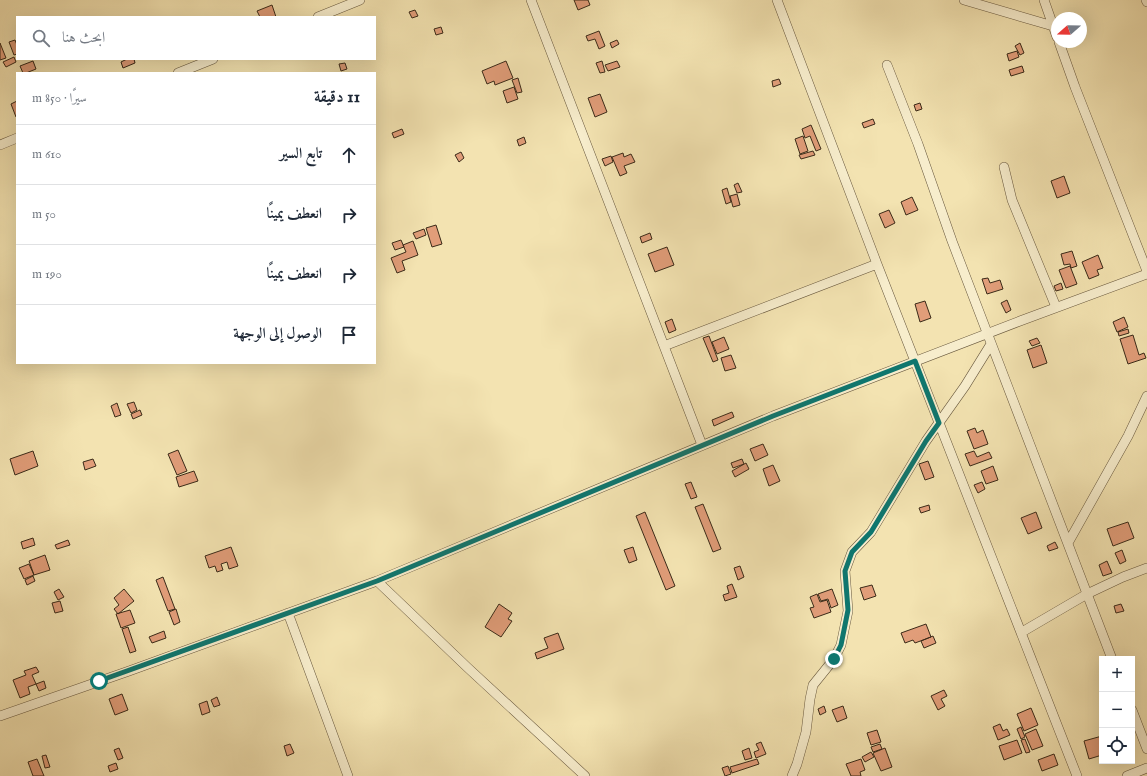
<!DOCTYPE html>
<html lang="ar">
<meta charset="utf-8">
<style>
:root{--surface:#fff;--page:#f2f2f3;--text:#1f2937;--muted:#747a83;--line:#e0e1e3}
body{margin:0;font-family:"IM FELL English",Amiri,serif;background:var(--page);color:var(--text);direction:rtl}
.controls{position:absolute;right:12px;bottom:12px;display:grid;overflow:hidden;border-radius:0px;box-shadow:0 4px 16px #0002}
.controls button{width:36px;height:36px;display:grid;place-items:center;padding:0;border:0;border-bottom:1px solid var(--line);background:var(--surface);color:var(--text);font:20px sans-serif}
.compass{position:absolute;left:1051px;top:12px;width:36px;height:36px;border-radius:50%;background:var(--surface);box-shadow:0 4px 16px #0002;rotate:250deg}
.stop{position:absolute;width:12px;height:12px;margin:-9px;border:3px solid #0f766e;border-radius:50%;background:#fff}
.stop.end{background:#0f766e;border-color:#fff;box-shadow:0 1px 4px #0008}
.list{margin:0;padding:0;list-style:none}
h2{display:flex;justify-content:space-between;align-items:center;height:52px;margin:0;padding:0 16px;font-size:17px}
h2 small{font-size:13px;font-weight:400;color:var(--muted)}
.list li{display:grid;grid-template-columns:26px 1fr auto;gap:12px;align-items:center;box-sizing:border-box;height:60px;padding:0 16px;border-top:1px solid var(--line)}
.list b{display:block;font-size:15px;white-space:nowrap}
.list em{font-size:13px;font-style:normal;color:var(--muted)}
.icon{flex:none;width:22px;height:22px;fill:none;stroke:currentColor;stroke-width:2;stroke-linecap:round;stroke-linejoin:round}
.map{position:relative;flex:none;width:1147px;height:776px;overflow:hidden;direction:ltr}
.search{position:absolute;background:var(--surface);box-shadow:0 4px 16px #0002;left:16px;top:16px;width:360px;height:44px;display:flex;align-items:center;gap:10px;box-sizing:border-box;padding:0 14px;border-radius:0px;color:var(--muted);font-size:15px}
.panel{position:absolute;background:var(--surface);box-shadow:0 4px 16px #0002;left:16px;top:72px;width:360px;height:292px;border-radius:0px;direction:rtl}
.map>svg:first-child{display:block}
</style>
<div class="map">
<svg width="1147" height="776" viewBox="0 0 1147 776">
<rect width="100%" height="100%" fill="#f3e3b1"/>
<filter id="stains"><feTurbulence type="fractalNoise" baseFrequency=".005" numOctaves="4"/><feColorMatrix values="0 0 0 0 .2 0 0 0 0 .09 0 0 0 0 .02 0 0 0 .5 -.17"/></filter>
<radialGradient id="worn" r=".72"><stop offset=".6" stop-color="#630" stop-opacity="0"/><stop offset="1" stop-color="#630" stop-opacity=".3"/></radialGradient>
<path fill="#e19d79" stroke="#3a2a18" d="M 574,0 L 588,0 L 590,5 L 578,10 Z
M 272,5 L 276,17 L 260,17 L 257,11 Z
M 415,10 L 418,16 L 412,18 L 409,12 Z
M 441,27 L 443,33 L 436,35 L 434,29 Z
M 599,31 L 605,46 L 599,49 L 595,39 L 588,41 L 586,36 Z
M 15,40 L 17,45 L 17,54 L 14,55 L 9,42 Z
M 617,40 L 619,44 L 612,48 L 610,43 Z
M 0,43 L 6,58 L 0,60 Z
M 1020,43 L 1024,53 L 1020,55 L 1015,46 Z
M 1017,51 L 1019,57 L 1009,61 L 1007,54 Z
M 14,57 L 16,62 L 6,67 L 3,62 Z
M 127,59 L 134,59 L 135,63 L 123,68 L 121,62 Z
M 33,61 L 36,69 L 26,73 L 23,73 L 20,66 Z
M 506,61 L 513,78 L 495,85 L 494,81 L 487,84 L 482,71 Z
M 602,61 L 605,72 L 600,73 L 596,63 Z
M 617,61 L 620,67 L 608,71 L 605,65 Z
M 345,63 L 347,69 L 341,71 L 339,64 Z
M 1022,66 L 1024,72 L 1011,76 L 1009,70 Z
M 518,78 L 522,92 L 517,93 L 512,80 Z
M 779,79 L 781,84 L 773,87 L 772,81 Z
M 514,87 L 518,99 L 507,103 L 503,91 Z
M 600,94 L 607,112 L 595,117 L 588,98 Z
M 17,101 L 17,116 L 16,117 L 11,104 Z
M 920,103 L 922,109 L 916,111 L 914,105 Z
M 873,119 L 875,124 L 864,128 L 862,123 Z
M 811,125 L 821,149 L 816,151 L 810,136 L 805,138 L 802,129 Z
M 402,129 L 404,134 L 394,138 L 392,133 Z
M 803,136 L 808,151 L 800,154 L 795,139 Z
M 524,137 L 526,143 L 519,146 L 517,140 Z
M 813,151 L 815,155 L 801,159 L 799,155 Z
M 461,152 L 464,158 L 459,162 L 455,155 Z
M 623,153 L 624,157 L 631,154 L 635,162 L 624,166 L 627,173 L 620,176 L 612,157 Z
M 611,156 L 613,162 L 605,166 L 602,159 Z
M 1064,176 L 1070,193 L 1057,198 L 1051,181 Z
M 738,183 L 742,192 L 737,193 L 734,185 Z
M 727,188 L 731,202 L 726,204 L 722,190 Z
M 737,194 L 740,205 L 733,207 L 730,196 Z
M 912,197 L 918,210 L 906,215 L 901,202 Z
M 889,210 L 895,223 L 885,228 L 879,214 Z
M 436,225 L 442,244 L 432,247 L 426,228 Z
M 424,229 L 426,235 L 416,239 L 413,233 Z
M 650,233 L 652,239 L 642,243 L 640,237 Z
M 401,240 L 404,247 L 395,250 L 392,243 Z
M 413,241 L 418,255 L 402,261 L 405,270 L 397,273 L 391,258 L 406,252 L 403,245 Z
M 667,247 L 674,265 L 655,272 L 648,254 Z
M 1072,251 L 1077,266 L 1071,268 L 1070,264 L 1064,265 L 1061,254 Z
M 1098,255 L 1103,268 L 1097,270 L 1099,275 L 1089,279 L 1082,262 Z
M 1070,266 L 1077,284 L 1066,288 L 1059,270 Z
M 988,278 L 990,283 L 1000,280 L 1003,289 L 987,294 L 982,279 Z
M 1061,283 L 1063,289 L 1056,291 L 1054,286 Z
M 1007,300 L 1011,310 L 1006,313 L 1001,303 Z
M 925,301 L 931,318 L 920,322 L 915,304 Z
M 1124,317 L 1128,327 L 1117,332 L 1113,322 Z
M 672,319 L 676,330 L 669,333 L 665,322 Z
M 1128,329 L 1129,333 L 1119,336 L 1118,332 Z
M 1133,335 L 1139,355 L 1144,353 L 1146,358 L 1128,364 L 1120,339 Z
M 709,336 L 718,360 L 713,362 L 703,338 Z
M 724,337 L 729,349 L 717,354 L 712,342 Z
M 1037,338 L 1040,343 L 1032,346 L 1029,341 Z
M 1041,345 L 1047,363 L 1033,368 L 1027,350 Z
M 731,355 L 736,368 L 725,371 L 721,358 Z
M 134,402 L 137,410 L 131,413 L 127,404 Z
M 117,403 L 121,415 L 115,417 L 111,406 Z
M 140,410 L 142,415 L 133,419 L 131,414 Z
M 732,412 L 734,417 L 714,426 L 712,420 Z
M 975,428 L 977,433 L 983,430 L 988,444 L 974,449 L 967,431 Z
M 763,444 L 768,455 L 755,461 L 750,449 Z
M 178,450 L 187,471 L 177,475 L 168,454 Z
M 33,451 L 38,466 L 15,475 L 10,459 Z
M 974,451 L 977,457 L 989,452 L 992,458 L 970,466 L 965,454 Z
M 93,459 L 96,466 L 85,470 L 83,462 Z
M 742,459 L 744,464 L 733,468 L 731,463 Z
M 928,461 L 934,477 L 925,480 L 919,464 Z
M 746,463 L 749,469 L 735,477 L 732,471 Z
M 773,465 L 780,481 L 769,486 L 763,469 Z
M 993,466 L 998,480 L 986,484 L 981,471 Z
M 194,471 L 198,481 L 179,487 L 176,477 Z
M 691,482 L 697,497 L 691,499 L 685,484 Z
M 982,482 L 985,489 L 978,493 L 974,485 Z
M 703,504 L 721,549 L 713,552 L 695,507 Z
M 929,505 L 930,510 L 921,513 L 919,508 Z
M 645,512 L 675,586 L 666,590 L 636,516 Z
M 1036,512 L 1042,528 L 1028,534 L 1021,518 Z
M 1128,522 L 1134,538 L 1113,546 L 1107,529 Z
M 33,538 L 35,545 L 23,549 L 21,542 Z
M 68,540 L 70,545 L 57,549 L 55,545 Z
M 1055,542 L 1058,548 L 1049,551 L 1047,546 Z
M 231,547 L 238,566 L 229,569 L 227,562 L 221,564 L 223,570 L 217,572 L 215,566 L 209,568 L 205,556 Z
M 633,547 L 637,560 L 629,563 L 624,550 Z
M 1122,550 L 1126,561 L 1120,564 L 1115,553 Z
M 45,555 L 50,570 L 34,575 L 29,561 Z
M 1107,561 L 1112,573 L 1103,576 L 1099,565 Z
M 29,564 L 34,575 L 24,579 L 19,568 Z
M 740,566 L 744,577 L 738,580 L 734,568 Z
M 33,576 L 35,581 L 27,585 L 25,580 Z
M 163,577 L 175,609 L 168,611 L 156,580 Z
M 732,584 L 737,597 L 725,601 L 723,595 L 729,593 L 727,586 Z
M 872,585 L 876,596 L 864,600 L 860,588 Z
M 59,589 L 64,597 L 58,600 L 54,592 Z
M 124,589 L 134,601 L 118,614 L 114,609 L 119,605 L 114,598 Z
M 832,589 L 838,605 L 831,608 L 828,599 L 821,601 L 818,594 Z
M 817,594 L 820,602 L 827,600 L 831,612 L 814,618 L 810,608 L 814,607 L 810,597 Z
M 60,601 L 63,611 L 55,613 L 52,603 Z
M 499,604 L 512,613 L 508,619 L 512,621 L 501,637 L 485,627 Z
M 1121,604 L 1124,611 L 1116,613 L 1114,606 Z
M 176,609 L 180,622 L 174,625 L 169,612 Z
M 130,610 L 135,623 L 121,628 L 116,614 Z
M 926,624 L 931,637 L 915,643 L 913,640 L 905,643 L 901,633 Z
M 128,627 L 136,651 L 130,653 L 122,629 Z
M 164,631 L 166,638 L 152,643 L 149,637 Z
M 558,633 L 564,649 L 537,659 L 535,653 L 548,648 L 544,638 Z
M 933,636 L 936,643 L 924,648 L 921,641 Z
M 36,667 L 39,672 L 32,675 L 36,684 L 28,687 L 30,694 L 20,698 L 13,680 L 26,675 L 24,671 Z
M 44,681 L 46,688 L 39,691 L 36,684 Z
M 944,690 L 947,696 L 941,699 L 945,706 L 938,710 L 931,696 Z
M 122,694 L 128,710 L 115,715 L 109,699 Z
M 217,697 L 220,705 L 214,707 L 211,700 Z
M 207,701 L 210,712 L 202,715 L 199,704 Z
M 824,706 L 826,712 L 820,715 L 818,709 Z
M 843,706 L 847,718 L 837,722 L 832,710 Z
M 1031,708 L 1038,725 L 1024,731 L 1017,714 Z
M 1000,724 L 1003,731 L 1007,729 L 1010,735 L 998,740 L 993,727 Z
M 1021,727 L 1025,737 L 1021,739 L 1017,729 Z
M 1036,729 L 1043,746 L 1032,750 L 1025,734 Z
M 877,730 L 881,742 L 871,745 L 867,733 Z
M 1102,736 L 1102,755 L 1089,759 L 1084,741 Z
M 1025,739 L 1030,752 L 1026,753 L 1021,740 Z
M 1017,740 L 1022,753 L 1004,760 L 999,746 Z
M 761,742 L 766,754 L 756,758 L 754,752 L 759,750 L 756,744 Z
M 290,744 L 294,753 L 287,756 L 284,746 Z
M 880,744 L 882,749 L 873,752 L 871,747 Z
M 119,748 L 123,758 L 118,760 L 114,750 Z
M 749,748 L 752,758 L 745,760 L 742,751 Z
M 885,748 L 892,767 L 881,771 L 873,753 Z
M 871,752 L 874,757 L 865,762 L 862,757 Z
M 1054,754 L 1058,765 L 1042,771 L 1038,760 Z
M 46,755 L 50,767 L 45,768 L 42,756 Z
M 37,759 L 44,776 L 33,776 L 28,762 Z
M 757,759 L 759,764 L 732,773 L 730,767 Z
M 861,759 L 865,770 L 860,772 L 861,776 L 851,776 L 846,764 Z
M 116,763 L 118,769 L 110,772 L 108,766 Z
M 728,766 L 731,774 L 725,776 L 722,768 Z"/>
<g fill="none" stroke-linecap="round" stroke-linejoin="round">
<g stroke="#68583e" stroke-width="10">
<path id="minor" d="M 531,0 L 702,445
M 777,0 L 877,264 L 1077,776
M 964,0 L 1053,26
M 1044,0 L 1057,37
M 1146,0 L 1147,2
M 318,17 L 360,0
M 1059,42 L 1075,87 L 1147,271
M 887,65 L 918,144 L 952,241 L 1112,659
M 178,73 L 213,59
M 0,145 L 17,138
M 1004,167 L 1012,200 L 1056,307
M 664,346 L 877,264
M 1068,543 L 1128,436 L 1147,396
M 377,581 L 468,668 L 585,776
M 288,613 L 348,776
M 1022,632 L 1087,594 L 1123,577 L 1147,568
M 1132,710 L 1147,749
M 0,716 L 129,671 L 377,581 L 773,416 L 1020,321 L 1147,274
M 792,776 L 797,764 L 806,732 L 810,699 L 813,685 L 834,659 L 841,645 L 848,611 L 845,571 L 852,552 L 871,532 L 926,441 L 965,386 L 991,344
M 1127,776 L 1147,768"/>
</g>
<use href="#minor" stroke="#f7edcc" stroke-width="9"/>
</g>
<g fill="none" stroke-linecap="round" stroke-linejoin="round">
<path stroke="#0f766e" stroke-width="5" d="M 99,681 L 377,581 L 773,416 L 915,361 L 939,423 L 926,441 L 871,532 L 852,552 L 845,571 L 848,610 L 841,645 L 834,659"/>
</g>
<rect width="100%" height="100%" filter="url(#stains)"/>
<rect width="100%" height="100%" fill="url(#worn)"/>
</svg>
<div class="controls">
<button>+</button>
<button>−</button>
<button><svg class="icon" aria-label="locate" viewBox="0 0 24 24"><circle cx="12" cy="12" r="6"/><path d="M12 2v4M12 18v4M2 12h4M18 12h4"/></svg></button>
</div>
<svg class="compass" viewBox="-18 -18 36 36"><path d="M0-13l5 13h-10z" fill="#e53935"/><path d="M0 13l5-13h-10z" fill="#747a83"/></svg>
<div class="stop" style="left:99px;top:681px"></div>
<div class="stop end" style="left:834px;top:659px"></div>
<div class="search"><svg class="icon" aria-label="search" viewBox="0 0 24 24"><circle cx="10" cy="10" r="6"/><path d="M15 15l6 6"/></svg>ابحث هنا</div>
<section class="panel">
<h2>11 دقيقة<small>سيرًا · 850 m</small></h2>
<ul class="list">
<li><svg class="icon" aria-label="ahead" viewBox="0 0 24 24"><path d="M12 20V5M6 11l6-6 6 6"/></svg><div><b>تابع السير</b></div><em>610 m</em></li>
<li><svg class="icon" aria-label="right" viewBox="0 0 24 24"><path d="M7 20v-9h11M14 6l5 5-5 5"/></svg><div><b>انعطف يمينًا</b></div><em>50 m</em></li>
<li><svg class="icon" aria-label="right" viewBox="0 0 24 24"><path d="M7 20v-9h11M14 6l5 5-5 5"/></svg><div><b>انعطف يمينًا</b></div><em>190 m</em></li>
<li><svg class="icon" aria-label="arrive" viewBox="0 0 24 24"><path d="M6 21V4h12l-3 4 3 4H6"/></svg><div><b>الوصول إلى الوجهة</b></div></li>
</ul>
</section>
</div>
